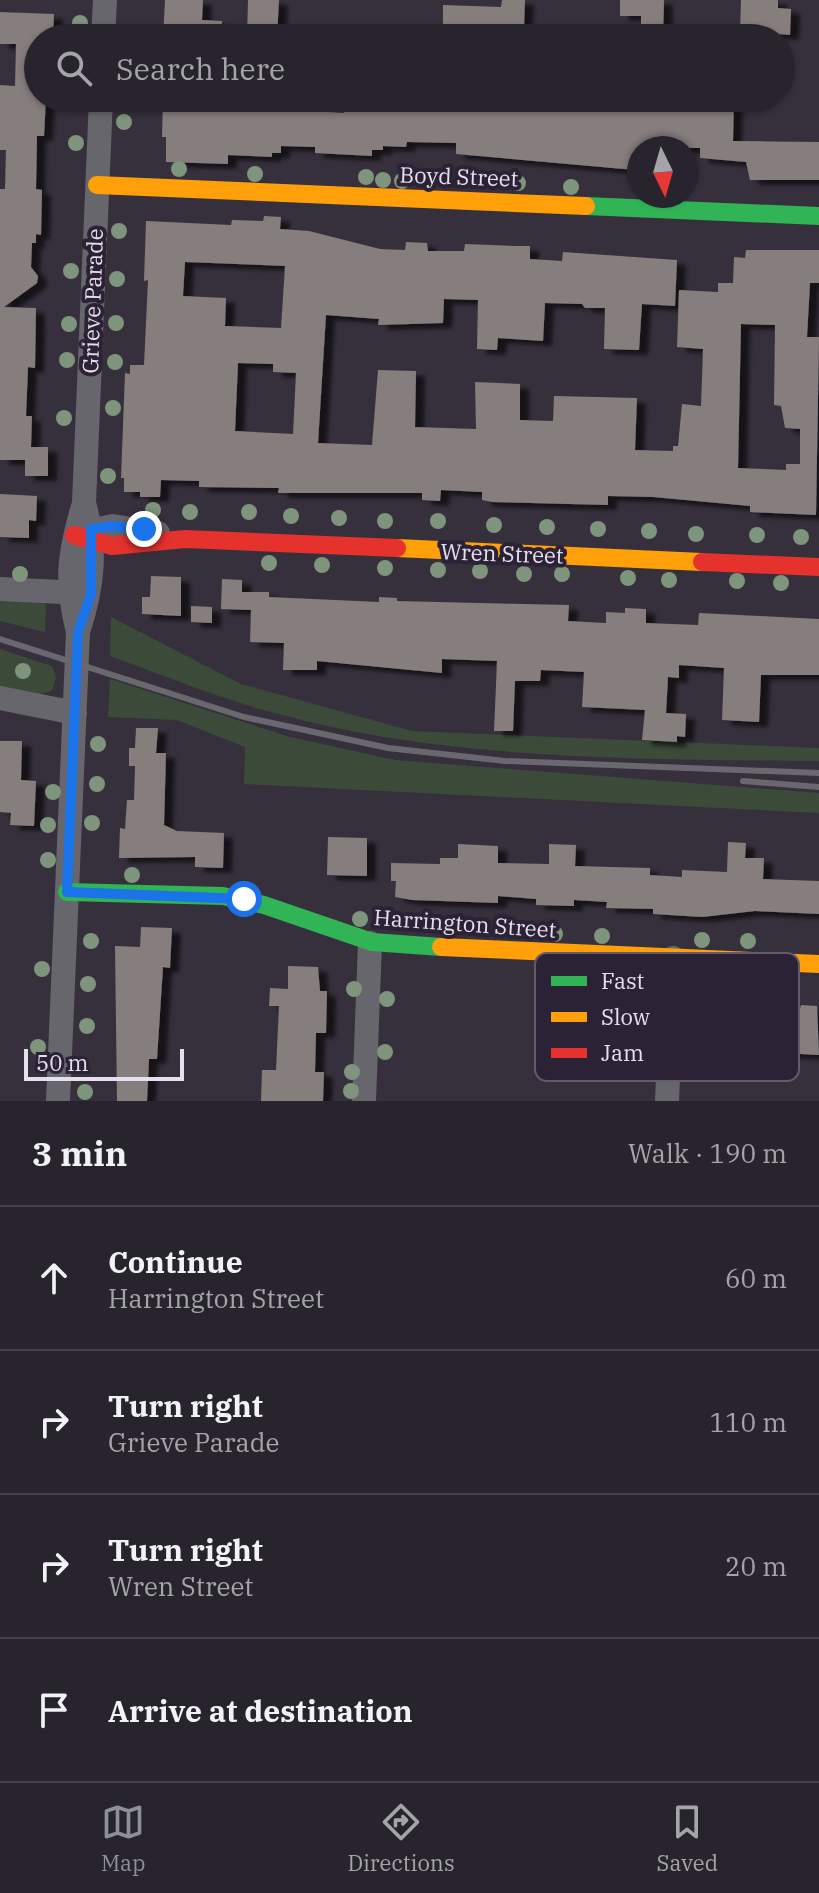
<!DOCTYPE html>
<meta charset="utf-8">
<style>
:root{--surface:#28242d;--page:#302c35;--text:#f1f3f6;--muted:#a5a4aa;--line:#444149;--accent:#8c9099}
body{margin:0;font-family:"IBM Plex Serif",serif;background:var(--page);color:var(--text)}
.compass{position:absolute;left:627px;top:136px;width:72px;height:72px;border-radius:50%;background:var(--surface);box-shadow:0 2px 6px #0004;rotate:175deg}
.scale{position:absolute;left:24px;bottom:20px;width:160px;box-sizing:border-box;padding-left:8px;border:4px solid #e5e0ed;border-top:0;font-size:22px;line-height:28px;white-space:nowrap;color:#e5e0ed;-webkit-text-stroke:6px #2b2236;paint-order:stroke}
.stop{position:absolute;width:24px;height:24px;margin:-18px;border:6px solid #1a73e8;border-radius:50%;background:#fff}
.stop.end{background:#1a73e8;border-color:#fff;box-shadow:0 2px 8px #0008}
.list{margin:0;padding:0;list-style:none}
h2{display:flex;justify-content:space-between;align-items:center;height:104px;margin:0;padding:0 32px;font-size:34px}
h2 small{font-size:26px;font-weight:400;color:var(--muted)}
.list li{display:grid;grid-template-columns:52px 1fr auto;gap:24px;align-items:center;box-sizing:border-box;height:144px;padding:0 32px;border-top:2px solid var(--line)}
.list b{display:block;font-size:30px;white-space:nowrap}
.list p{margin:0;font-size:26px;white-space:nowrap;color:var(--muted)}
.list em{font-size:26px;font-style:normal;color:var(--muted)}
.icon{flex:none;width:44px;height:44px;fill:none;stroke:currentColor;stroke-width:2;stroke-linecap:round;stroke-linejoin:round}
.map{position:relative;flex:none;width:819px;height:1101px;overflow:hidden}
.search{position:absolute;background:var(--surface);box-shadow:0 2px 6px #0004;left:24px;right:24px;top:24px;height:88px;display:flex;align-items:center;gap:20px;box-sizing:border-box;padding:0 28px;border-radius:44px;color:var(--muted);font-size:30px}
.sheet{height:680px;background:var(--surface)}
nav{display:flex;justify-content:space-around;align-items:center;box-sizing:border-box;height:112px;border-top:2px solid var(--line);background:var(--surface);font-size:22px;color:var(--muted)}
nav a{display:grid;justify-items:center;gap:4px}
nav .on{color:var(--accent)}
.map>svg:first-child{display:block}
</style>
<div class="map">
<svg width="819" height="1101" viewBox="0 0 819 1101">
<defs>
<filter id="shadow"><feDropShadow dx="9" dy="5" stdDeviation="2" flood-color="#0009"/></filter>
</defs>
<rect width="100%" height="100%" fill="#36303c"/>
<path fill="#3c4a3a" d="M 0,599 L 46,604 L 45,632 L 0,621 Z
M 111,617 L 241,684 L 412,731 L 819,748 L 819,761 C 644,759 452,761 282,715 C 224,700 167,677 110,656 Z
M 0,649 L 52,666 L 56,678 L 52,691 L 37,695 L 0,688 Z
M 110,679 L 290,737 L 395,760 L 819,793 L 819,813 L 244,784 L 245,747 L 177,720 L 108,717 Z"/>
<path fill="#867d7d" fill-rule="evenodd" filter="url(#shadow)" d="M 165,0 L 203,0 L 202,20 L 222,21 L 221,38 L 163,38 Z
M 248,0 L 279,0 L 277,37 L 247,37 Z
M 502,0 L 525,0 L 524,26 L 443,26 L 443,5 L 501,7 Z
M 620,0 L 664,0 L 663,38 L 641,38 L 641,16 L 620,16 Z
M 741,0 L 778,0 L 778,8 L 791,9 L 790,35 L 740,31 Z
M 0,12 L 54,14 L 53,38 L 38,38 L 38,98 L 46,98 L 44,136 L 37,136 L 36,189 L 42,190 L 41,235 L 36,234 L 36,243 L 32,243 L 31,267 L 38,276 L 37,283 L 4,307 L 36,308 L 35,368 L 28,367 L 26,416 L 32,416 L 31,447 L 48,447 L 48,476 L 25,476 L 25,460 L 0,460 L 0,189 L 5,189 L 6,150 L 0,150 L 0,85 L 15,86 L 16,44 L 0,44 Z
M 163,98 L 294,98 L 294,110 L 344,113 L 345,102 L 350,102 L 350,98 L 380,98 L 384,106 L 423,107 L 423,98 L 734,98 L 733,141 L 819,142 L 819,180 L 750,180 L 746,162 L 700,158 L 700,148 L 636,148 L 635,170 L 456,154 L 456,143 L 407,142 L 406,147 L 383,146 L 383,150 L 372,150 L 372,156 L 315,153 L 315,147 L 281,146 L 281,153 L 272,153 L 272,157 L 228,155 L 228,164 L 166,162 L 166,137 L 162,137 Z
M 264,216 L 281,217 L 280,229 L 309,231 L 380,249 L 405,250 L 406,242 L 427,243 L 428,251 L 464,251 L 465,244 L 515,246 L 530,246 L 530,259 L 562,261 L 563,252 L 677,260 L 675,306 L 642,304 L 639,350 L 604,349 L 605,308 L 585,308 L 582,304 L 545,303 L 543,341 L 498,338 L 497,350 L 477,349 L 478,300 L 444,299 L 443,323 L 378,325 L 379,319 L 326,315 L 318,443 L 372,445 L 378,370 L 416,371 L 415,427 L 476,429 L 475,382 L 520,384 L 520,420 L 553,421 L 554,396 L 637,398 L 635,450 L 673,451 L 673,446 L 678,446 L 682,404 L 701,406 L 703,349 L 677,347 L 679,290 L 718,292 L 718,283 L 733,283 L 734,257 L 745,258 L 746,250 L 819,250 L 819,283 L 810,283 L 807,337 L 819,337 L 816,515 L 750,512 L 750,506 L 653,497 L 608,496 L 608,505 L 492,502 L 482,500 L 482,492 L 441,490 L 440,501 L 422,500 L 422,493 L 278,493 L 279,488 L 199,487 L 199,481 L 161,480 L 160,497 L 140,497 L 140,492 L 124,492 L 124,478 L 121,478 L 125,373 L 130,374 L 130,365 L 144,365 L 148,280 L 144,281 L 146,221 L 231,225 L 232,220 L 263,221 ZM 185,262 L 285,266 L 281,328 L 225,326 L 226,298 L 183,296 ZM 741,324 L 775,325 L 774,405 L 781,406 L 785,428 L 800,429 L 800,464 L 786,464 L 786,470 L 738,468 ZM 238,363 L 273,364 L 273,372 L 296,373 L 293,434 L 235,431 Z
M 0,494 L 37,496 L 36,521 L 29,520 L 29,538 L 0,537 Z
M 151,576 L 181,577 L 181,616 L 142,614 L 142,597 L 150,597 Z
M 222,579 L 242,580 L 242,592 L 269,592 L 269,597 L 379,602 L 379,597 L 397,598 L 397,601 L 569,605 L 568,621 L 606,623 L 606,612 L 625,613 L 625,608 L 646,609 L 646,623 L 698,625 L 699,613 L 819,619 L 819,675 L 761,675 L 759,722 L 722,720 L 724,668 L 679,665 L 679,678 L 668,677 L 666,713 L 686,714 L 685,737 L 677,736 L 677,742 L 642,740 L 645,710 L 582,707 L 584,672 L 541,670 L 540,681 L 515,681 L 513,731 L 494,731 L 497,661 L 442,659 L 442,673 L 317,661 L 317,670 L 283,670 L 284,643 L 250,642 L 251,610 L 221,609 Z
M 191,606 L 212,607 L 212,623 L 191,622 Z
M 136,728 L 158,728 L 156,753 L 166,753 L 164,825 L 177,831 L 224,833 L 223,868 L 195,867 L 195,857 L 119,858 L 120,828 L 125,829 L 127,800 L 134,800 L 135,766 L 129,766 L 129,748 L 135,748 Z
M 0,741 L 22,741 L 21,780 L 36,781 L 34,826 L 10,825 L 11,813 L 0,812 Z
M 328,837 L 367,838 L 367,876 L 327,875 Z
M 728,842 L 746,843 L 745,858 L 764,858 L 763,879 L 819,881 L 819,914 L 755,911 L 702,917 L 653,914 L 653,909 L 606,908 L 607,902 L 574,900 L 574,906 L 536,905 L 536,899 L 498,896 L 498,903 L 412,900 L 395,897 L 396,881 L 391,881 L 391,863 L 440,864 L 440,858 L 458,858 L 458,844 L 498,846 L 498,863 L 549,864 L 549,844 L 576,845 L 575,866 L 650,868 L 650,875 L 682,877 L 682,870 L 727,872 Z
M 141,927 L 172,928 L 170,968 L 163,967 L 157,1059 L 149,1059 L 147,1101 L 117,1101 L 115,946 L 140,947 Z
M 288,966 L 318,967 L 320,991 L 327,991 L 326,1033 L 316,1033 L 315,1072 L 324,1072 L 323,1101 L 261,1101 L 262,1070 L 276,1070 L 279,1006 L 269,1006 L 270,988 L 288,989 Z
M 801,1005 L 817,1006 L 819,1055 L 730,1050 L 730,1058 L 702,1057 L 703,1013 L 726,1014 L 725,1006 L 800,1009 Z"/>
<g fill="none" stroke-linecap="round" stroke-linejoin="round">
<path stroke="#66666c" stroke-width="24" d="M 103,38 L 105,0
M 76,534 L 113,526 L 158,533
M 0,589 L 81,593
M 78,632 C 65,581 69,553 84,503 L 101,98
M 0,698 L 75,713
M 58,1101 L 78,632 C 93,587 97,549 84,503
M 364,1101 L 370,943
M 667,1101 L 673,958"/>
<path stroke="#30b455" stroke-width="18" d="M 586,206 L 819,216
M 67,892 L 223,896 L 264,905 L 372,942 L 441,947"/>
<path stroke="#ff9f0a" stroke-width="18" d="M 97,185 L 586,206
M 397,548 L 702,562
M 441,947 L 819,964"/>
<path stroke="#e5322d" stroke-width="18" d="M 74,535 L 112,546 L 185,539 L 397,548
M 702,562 L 819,567"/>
<path stroke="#6a676f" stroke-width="6" d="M 0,639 L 244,717 L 388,748 L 505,761 L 819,773
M 743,781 L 819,787"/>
</g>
<g fill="#7e947c">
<circle cx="80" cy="23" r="8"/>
<circle cx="124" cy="122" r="8"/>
<circle cx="76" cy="143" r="8"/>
<circle cx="179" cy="169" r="8"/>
<circle cx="255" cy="174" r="8"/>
<circle cx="366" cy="177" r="8"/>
<circle cx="383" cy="180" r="8"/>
<circle cx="402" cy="181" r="8"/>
<circle cx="518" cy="183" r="8"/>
<circle cx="571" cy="187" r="8"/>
<circle cx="119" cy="231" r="8"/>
<circle cx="71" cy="271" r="8"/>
<circle cx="117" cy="279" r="8"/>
<circle cx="116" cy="323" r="8"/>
<circle cx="69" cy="324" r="8"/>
<circle cx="67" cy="360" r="8"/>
<circle cx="115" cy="362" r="8"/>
<circle cx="113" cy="408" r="8"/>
<circle cx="64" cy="418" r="8"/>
<circle cx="108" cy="476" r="8"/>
<circle cx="153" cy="510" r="8"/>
<circle cx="190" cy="512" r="8"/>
<circle cx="249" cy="512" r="8"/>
<circle cx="291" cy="516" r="8"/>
<circle cx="339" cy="518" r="8"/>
<circle cx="385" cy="521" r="8"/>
<circle cx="438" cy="521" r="8"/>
<circle cx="494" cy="525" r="8"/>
<circle cx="547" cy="527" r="8"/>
<circle cx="598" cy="529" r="8"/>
<circle cx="649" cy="531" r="8"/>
<circle cx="696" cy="534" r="8"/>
<circle cx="757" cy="535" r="8"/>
<circle cx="801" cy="537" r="8"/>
<circle cx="269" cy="563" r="8"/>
<circle cx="322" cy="565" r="8"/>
<circle cx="385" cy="568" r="8"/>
<circle cx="438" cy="570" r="8"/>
<circle cx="480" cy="571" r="8"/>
<circle cx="20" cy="574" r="8"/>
<circle cx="524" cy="574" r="8"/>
<circle cx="562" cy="574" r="8"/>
<circle cx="628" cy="578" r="8"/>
<circle cx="669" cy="580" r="8"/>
<circle cx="737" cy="581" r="8"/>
<circle cx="781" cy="583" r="8"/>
<circle cx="23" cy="671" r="8"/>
<circle cx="98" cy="744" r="8"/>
<circle cx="97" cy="784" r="8"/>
<circle cx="53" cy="792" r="8"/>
<circle cx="92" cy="823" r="8"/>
<circle cx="48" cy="825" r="8"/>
<circle cx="48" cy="860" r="8"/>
<circle cx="132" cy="875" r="8"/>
<circle cx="360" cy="919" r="8"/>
<circle cx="501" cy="930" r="8"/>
<circle cx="555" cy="934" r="8"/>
<circle cx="602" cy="936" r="8"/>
<circle cx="702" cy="940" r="8"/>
<circle cx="91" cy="941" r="8"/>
<circle cx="748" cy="941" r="8"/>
<circle cx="42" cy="969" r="8"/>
<circle cx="88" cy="984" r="8"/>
<circle cx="354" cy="989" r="8"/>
<circle cx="387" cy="999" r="8"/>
<circle cx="87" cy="1026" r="8"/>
<circle cx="38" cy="1047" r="8"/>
<circle cx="385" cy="1052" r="8"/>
<circle cx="352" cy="1072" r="8"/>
<circle cx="351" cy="1091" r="8"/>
<circle cx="85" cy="1092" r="8"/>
</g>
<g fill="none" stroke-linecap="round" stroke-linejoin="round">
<path stroke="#1a73e8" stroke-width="10" d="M 144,529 L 113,526 L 91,529 L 91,594 L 78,632 L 67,892 L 244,899"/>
</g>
<g text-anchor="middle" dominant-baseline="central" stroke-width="8" stroke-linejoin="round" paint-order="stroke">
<g font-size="22" fill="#e5e0ed" stroke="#2b2236">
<text transform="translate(459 176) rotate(2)">Boyd Street</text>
<text transform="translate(92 301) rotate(-88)">Grieve Parade</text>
<text transform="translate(502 553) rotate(2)">Wren Street</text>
<text transform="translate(465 923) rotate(4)">Harrington Street</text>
</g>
</g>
<rect x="535" y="953" width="264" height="128" rx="12" fill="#2b2236" stroke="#635b6d" stroke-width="2"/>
<rect x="551" y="976" width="36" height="10" fill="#30b455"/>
<rect x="551" y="1012" width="36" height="10" fill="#ff9f0a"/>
<rect x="551" y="1048" width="36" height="10" fill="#e5322d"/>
<g font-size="22" fill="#e5e0ed">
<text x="601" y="989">Fast</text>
<text x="601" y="1025">Slow</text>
<text x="601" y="1061">Jam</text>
</g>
</svg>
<svg class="compass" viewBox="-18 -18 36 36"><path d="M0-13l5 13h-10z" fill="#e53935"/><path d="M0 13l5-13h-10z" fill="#a5a4aa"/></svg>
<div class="scale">50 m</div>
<div class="stop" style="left:244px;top:899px"></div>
<div class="stop end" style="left:144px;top:529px"></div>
<div class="search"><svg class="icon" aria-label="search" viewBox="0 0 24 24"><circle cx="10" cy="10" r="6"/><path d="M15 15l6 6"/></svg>Search here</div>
</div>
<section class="sheet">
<h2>3 min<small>Walk · 190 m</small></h2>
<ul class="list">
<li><svg class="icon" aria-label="ahead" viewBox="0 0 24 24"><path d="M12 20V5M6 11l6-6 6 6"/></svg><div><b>Continue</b><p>Harrington Street</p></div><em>60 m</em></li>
<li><svg class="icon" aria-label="right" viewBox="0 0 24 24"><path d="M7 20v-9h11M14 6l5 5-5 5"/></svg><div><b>Turn right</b><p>Grieve Parade</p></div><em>110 m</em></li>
<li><svg class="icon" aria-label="right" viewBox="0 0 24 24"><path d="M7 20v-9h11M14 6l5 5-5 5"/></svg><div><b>Turn right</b><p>Wren Street</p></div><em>20 m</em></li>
<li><svg class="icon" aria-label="arrive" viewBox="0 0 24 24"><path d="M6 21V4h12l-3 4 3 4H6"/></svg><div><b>Arrive at destination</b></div></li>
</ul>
</section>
<nav>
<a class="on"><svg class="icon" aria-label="map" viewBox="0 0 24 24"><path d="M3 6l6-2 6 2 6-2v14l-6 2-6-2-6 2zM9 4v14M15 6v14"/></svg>Map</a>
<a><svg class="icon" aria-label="directions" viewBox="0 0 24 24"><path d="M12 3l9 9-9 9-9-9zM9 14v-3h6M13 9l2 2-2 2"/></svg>Directions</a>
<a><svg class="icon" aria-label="saved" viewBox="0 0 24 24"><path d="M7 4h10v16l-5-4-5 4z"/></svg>Saved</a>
</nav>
